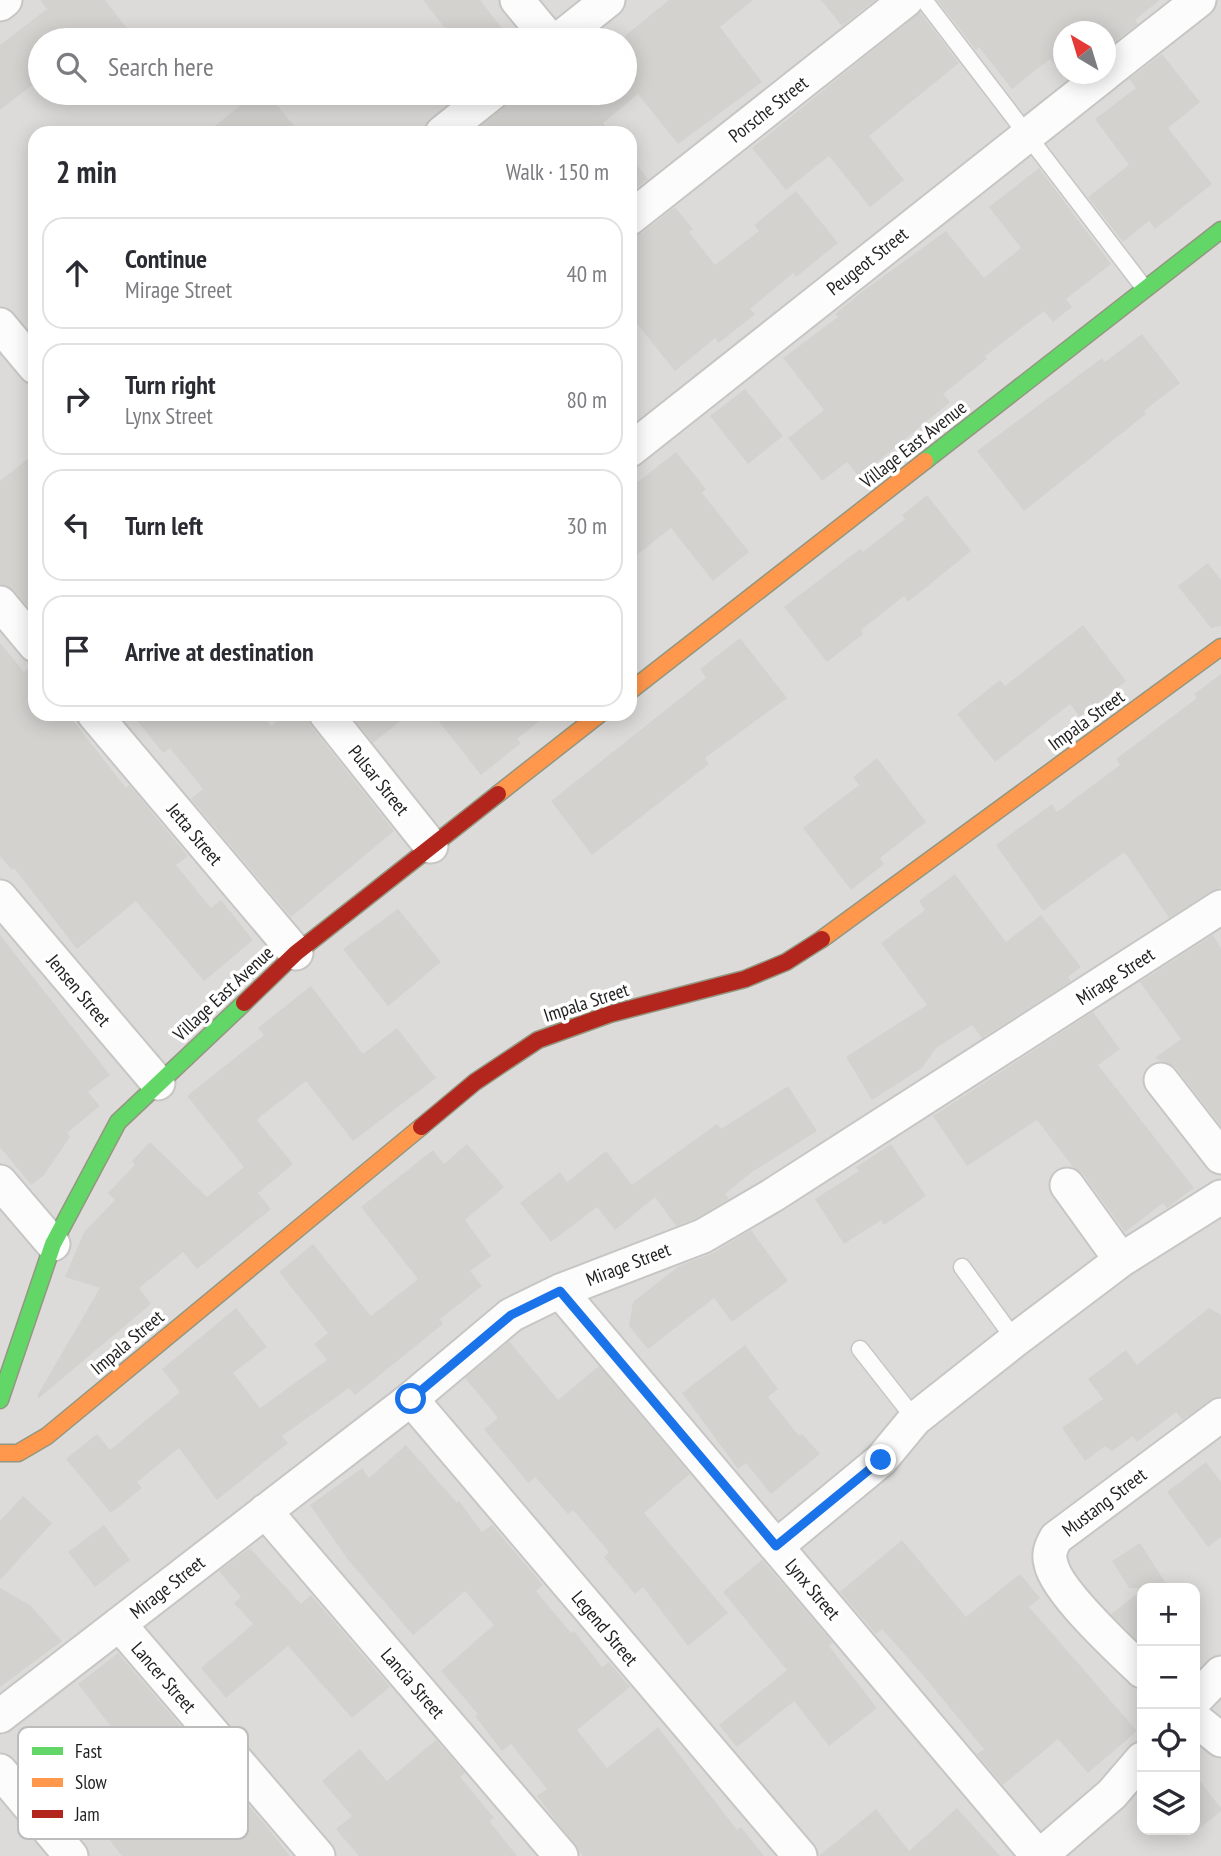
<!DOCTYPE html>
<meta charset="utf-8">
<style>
:root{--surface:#fff;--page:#f2f2f3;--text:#2b2b33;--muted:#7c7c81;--line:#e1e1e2}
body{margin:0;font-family:"PT Sans Narrow",sans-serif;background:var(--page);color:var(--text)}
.controls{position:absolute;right:21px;bottom:21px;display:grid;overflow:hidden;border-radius:14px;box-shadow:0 4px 18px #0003}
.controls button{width:63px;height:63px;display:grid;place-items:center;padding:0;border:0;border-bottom:2px solid var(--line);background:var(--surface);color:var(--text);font:35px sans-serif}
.compass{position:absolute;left:1053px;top:21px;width:63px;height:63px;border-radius:50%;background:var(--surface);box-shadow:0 4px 18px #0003;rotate:322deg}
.stop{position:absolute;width:21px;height:21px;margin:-16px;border:5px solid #1a73e8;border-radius:50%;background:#fff}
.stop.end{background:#1a73e8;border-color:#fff;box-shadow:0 2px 7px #0008}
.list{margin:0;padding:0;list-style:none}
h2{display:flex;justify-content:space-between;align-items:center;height:91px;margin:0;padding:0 28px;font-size:30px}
h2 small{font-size:23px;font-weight:400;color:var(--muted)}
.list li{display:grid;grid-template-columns:46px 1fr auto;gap:21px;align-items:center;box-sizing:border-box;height:112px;margin:0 14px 14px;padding:0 14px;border:2px solid var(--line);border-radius:21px}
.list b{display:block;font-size:26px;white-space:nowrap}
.list p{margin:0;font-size:23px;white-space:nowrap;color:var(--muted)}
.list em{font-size:23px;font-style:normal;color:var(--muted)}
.icon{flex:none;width:38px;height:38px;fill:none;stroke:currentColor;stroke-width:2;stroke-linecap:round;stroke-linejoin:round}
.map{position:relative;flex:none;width:1221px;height:1856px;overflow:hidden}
.search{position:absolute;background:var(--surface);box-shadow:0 4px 18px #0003;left:28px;top:28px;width:609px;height:77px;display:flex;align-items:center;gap:18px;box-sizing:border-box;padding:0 24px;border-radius:38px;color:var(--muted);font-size:26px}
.panel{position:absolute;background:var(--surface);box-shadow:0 4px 18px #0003;left:28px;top:126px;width:609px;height:595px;border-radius:21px}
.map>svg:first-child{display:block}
</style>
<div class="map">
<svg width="1221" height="1856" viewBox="0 0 1221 1856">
<rect width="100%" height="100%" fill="#edece8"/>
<path fill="#dcdbd9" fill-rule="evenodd" d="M 0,0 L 1221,0 L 1221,1856 L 0,1856 ZM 1064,32 L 1106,32 L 1106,74 L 1064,74 ZM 40,40 L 625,40 L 625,93 L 40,93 ZM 35,133 L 630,133 L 630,714 L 35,714 ZM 1142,1588 L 1195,1588 L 1195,1830 L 1142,1830 Z"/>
<path fill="#d4d2cf" d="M 40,0 L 105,0 L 136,40 L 40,40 L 40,79 L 0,110 L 0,45 L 47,9 Z
M 423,0 L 480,0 L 511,40 L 454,40 Z
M 669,0 L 753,0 L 720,27 L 762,82 L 678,144 L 638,94 L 603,123 L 610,133 L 473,133 L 520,93 L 625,93 L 625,36 Z
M 821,0 L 875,0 L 842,26 Z
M 937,0 L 1160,0 L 1135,20 L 1138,24 L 1112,44 L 1105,32 L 1063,32 L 1063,76 L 1050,59 L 1012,89 L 979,47 L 976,50 Z
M 920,12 L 959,63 L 869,136 L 904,180 L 870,207 L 829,156 L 786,190 L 752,148 Z
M 1162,54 L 1200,102 L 1168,128 L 1212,184 L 1155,229 L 1149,221 L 1123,242 L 1088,197 L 1129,165 L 1095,119 L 1136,88 L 1129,79 Z
M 256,93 L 267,93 L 300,133 L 206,133 Z
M 630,157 L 648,179 L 630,193 Z
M 1039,168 L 1111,264 L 1066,299 L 1072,307 L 1053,322 L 1044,311 L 985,356 L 987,359 L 943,394 L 950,402 L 859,477 L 847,462 L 822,481 L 788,438 L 824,410 L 783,358 L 838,317 L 835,314 L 863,291 L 946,231 L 984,278 L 1021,248 L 989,207 Z
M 796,191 L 838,243 L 796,277 L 793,273 L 750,309 L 755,314 L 719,343 L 715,338 L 675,371 L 630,315 L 630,237 L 642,233 L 675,207 L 693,229 L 689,232 L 715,265 L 759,231 L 754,225 Z
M 1142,334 L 1180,383 L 1144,411 L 1146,414 L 1024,511 L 977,451 L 1102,358 L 1105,362 Z
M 745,389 L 783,436 L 748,464 L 710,416 Z
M 676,452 L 706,489 L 702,493 L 749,552 L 713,581 L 671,528 L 630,560 L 630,488 Z
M 35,453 L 35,601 L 28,607 L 14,590 L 0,584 L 0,481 Z
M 927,495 L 971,551 L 908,602 L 904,596 L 861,630 L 863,634 L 827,662 L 784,607 L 860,549 L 863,552 L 905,519 L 902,515 Z
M 1208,563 L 1221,580 L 1221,626 L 1211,628 L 1178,586 Z
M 1083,625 L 1126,681 L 1080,717 L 1070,704 L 995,762 L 957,714 L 1000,680 L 1005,686 Z
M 740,638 L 787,698 L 705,758 L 709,764 L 592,855 L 551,801 L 706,678 L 700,669 Z
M 0,643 L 24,672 L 35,664 L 35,714 L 68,714 L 126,788 L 129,785 L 188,856 L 176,865 L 211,908 L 221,900 L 253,940 L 204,981 L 136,901 L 77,949 L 14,868 L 12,870 L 0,856 Z
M 1221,674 L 1221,887 L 1169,918 L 1126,854 L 1123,853 L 1043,911 L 996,845 L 1052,804 L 1057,812 L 1120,765 L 1116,759 L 1197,698 L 1194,694 Z
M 132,714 L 262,714 L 271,726 L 285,714 L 307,714 L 311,726 L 394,831 L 291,917 L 191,799 L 203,789 L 170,748 L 163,753 Z
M 351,714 L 409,714 L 373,743 Z
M 433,714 L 548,714 L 517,739 L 521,743 L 481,775 Z
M 877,758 L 926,822 L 880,858 L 884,864 L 851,890 L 803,828 L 859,785 L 853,777 Z
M 955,874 L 1006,942 L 1041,915 L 1081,967 L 1068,977 L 1071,981 L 982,1038 L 972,1025 L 936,1048 L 922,1068 L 872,1100 L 846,1057 L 927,1005 L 881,943 L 925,910 L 919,901 Z
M 398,909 L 441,962 L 388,1006 L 343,949 Z
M 0,935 L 110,1075 L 88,1092 L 100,1106 L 67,1133 L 70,1137 L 44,1175 L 31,1185 L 0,1147 Z
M 1213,935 L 1221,948 L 1221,1126 L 1176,1068 L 1155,1058 L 1181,1039 L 1140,982 Z
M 311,986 L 363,1054 L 397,1028 L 436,1078 L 353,1141 L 306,1081 L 261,1116 L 257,1120 L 293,1164 L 258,1193 L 271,1209 L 197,1269 L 183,1252 L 139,1288 L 151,1304 L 39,1398 L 37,1396 L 100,1288 L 65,1277 L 84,1232 L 115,1200 L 108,1193 L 135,1165 L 132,1161 L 150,1142 L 207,1197 L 244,1167 L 187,1096 L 264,1035 L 258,1028 Z
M 1093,1012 L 1120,1049 L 1098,1065 L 1194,1188 L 1167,1208 L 1163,1203 L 1125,1232 L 1083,1174 L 1073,1167 L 1037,1120 L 967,1166 L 933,1116 Z
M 788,1086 L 817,1131 L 752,1172 L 725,1194 L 729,1199 L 695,1219 L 676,1226 L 655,1197 L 615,1230 L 597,1207 L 551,1242 L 520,1203 L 560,1172 L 567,1182 L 606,1151 L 632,1185 L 717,1124 L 721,1129 Z
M 467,1144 L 504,1187 L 465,1220 L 491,1256 L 470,1271 L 482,1286 L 440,1319 L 443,1324 L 355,1395 L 349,1388 L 282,1436 L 288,1443 L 217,1500 L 179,1448 L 137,1482 L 142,1488 L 111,1513 L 66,1459 L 97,1434 L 110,1450 L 180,1392 L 162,1369 L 236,1308 L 267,1347 L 233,1373 L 260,1408 L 327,1360 L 314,1344 L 328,1333 L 279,1272 L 313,1244 L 371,1316 L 418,1279 L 361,1207 L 433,1150 L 444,1164 Z
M 891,1144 L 926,1196 L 884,1225 L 881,1220 L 844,1244 L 815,1199 L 859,1171 L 856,1167 Z
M 751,1230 L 788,1281 L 732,1322 L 714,1298 L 648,1349 L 629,1326 L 633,1302 L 679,1266 L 713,1253 Z
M 1209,1308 L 1221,1315 L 1221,1395 L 1182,1420 L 1176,1412 L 1137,1442 L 1133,1436 L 1112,1451 L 1105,1446 L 1085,1461 L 1062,1428 L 1103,1399 L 1088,1379 L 1126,1350 L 1137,1365 Z
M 509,1341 L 558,1400 L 599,1366 L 690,1474 L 644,1513 L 728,1613 L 688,1646 L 643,1587 L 635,1594 L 604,1557 L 609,1552 L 573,1510 L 568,1514 L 535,1477 L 528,1483 L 484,1429 L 498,1418 L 465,1378 Z
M 745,1345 L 778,1389 L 768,1397 L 799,1436 L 802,1434 L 820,1454 L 771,1494 L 746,1463 L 738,1469 L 682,1393 Z
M 406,1445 L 457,1503 L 459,1501 L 482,1532 L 492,1525 L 543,1585 L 536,1591 L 571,1633 L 574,1631 L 602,1667 L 609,1662 L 630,1687 L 577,1730 L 607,1768 L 658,1727 L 737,1830 L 741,1827 L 764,1856 L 583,1856 L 537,1796 L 547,1789 L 511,1744 L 502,1751 L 475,1716 L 478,1714 L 441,1671 L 494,1625 L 465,1591 L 413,1635 L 348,1560 L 310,1505 L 362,1468 L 369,1478 Z
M 1206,1462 L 1221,1482 L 1221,1537 L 1208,1547 L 1167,1492 Z
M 23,1496 L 52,1523 L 0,1580 L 0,1521 Z
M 104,1525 L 130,1560 L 95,1587 L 68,1552 Z
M 902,1540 L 966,1617 L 1020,1574 L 1040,1598 L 1029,1607 L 1137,1731 L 1088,1773 L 1058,1739 L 1003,1785 L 977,1754 L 984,1749 L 921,1673 L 882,1629 L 876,1634 L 840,1592 Z
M 1140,1543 L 1169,1588 L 1129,1588 L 1112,1561 Z
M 250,1548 L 301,1604 L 311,1595 L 390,1687 L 352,1718 L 288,1646 L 226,1698 L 201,1668 L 253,1624 L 234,1603 L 241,1597 L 219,1571 Z
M 762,1560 L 833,1643 L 829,1646 L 877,1708 L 829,1746 L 794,1701 L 737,1747 L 719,1725 L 787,1670 L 723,1592 Z
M 0,1588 L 30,1605 L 62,1641 L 0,1687 Z
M 1142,1590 L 1142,1645 L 1111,1614 Z
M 118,1653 L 268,1828 L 290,1856 L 122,1856 L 98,1825 L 153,1781 L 78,1684 Z
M 436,1740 L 465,1773 L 460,1777 L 494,1818 L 489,1821 L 517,1856 L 359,1856 L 336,1829 L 352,1816 L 322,1781 L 360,1749 L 387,1781 Z
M 1195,1775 L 1221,1808 L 1221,1811 L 1195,1832 Z
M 957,1808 L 1000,1856 L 819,1856 L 876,1809 L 909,1851 Z"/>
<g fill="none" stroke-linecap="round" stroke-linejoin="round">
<g stroke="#c6c6c4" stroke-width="19">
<path id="lane" d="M 924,0 L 1145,289
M 962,1267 L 1015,1340
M 860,1349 L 915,1419"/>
</g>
<g stroke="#c6c6c4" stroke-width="37">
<path id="street" d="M 517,0 L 550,40
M 0,4 L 5,0
M 558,40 L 608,0
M 1106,73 L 1199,0
M 442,133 L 492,93
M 630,218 L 906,0
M 0,325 L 35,367
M 630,450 L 1105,74
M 0,603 L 35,645
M 94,714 L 296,953
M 326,714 L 431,846
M 0,897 L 158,1083
M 1161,1080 L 1221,1157
M 0,1182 L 53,1244
M 1067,1185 L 1121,1260
M 560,1291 L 1038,1856
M 411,1399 L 800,1856
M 265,1511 L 561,1856
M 777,1546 L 881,1460 L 915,1419 L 1015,1340 L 1121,1260 L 1221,1197
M 119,1624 L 318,1856
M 1142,1671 C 1120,1650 1057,1592 1051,1564 C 1048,1554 1051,1547 1056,1538 L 1221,1415
M 1195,1700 L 1221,1673
M 0,1716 L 411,1399 L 511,1315 L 560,1291 L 703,1236 L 773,1195 L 1221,907
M 1195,1719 L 1221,1740
M 0,1771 L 71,1856
M 1040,1856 L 1112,1794 L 1142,1759"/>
</g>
<g stroke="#939780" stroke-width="19">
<path id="fast" d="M 925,461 L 1221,230
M 0,1400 L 53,1244 L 118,1122 L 244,1003"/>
</g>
<g stroke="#939780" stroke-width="19">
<path id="slow" d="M 630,691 L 925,461
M 498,794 L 600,714
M 822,939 L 1221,647
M 0,1453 L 18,1453 L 47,1436 L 421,1127"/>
</g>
<g stroke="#939780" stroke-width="19">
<path id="jam" d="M 244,1003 L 296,953 L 498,794
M 421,1127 L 475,1082 L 538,1040 L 610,1014 L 745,979 L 786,962 L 822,939"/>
</g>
<use href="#lane" stroke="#fcfcfc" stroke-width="16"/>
<use href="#street" stroke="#fcfcfc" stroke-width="33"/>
<use href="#fast" stroke="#63d668" stroke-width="16"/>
<use href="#slow" stroke="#ff974d" stroke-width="16"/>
<use href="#jam" stroke="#b3261e" stroke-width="16"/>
</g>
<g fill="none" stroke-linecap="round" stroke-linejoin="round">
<path stroke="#1a73e8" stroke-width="9" d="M 411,1399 L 511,1315 L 560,1291 L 776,1546 L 881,1460"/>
</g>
<g text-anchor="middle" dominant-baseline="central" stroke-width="7" stroke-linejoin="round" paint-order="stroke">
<g font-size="19" fill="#1f1f1f" stroke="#fff">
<text transform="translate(768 109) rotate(-38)">Porsche Street</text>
<text transform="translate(867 261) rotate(-38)">Peugeot Street</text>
<text transform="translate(913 444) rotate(-38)">Village East Avenue</text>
<text transform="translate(1086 720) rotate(-36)">Impala Street</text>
<text transform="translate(379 780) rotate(51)">Pulsar Street</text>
<text transform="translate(195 834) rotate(50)">Jetta Street</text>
<text transform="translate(1115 976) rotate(-33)">Mirage Street</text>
<text transform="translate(79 990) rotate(50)">Jensen Street</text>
<text transform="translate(223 993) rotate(-43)">Village East Avenue</text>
<text transform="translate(586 1002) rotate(-18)">Impala Street</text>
<text transform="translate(628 1264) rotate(-21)">Mirage Street</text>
<text transform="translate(127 1342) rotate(-40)">Impala Street</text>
<text transform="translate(1104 1502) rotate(-37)">Mustang Street</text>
<text transform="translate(167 1587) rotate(-38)">Mirage Street</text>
<text transform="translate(813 1589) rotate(50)">Lynx Street</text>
<text transform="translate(605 1628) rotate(50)">Legend Street</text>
<text transform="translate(164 1677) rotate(49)">Lancer Street</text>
<text transform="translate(413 1683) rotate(49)">Lancia Street</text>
</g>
</g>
<rect x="18" y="1727" width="230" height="112" rx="10" fill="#fff" stroke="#bcbcbc" stroke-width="2"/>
<rect x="32" y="1747" width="31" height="8" fill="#63d668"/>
<rect x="32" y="1778" width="31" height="9" fill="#ff974d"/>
<rect x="32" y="1810" width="31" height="8" fill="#b3261e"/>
<g font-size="19" fill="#1f1f1f">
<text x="75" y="1758">Fast</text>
<text x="75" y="1789">Slow</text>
<text x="75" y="1821">Jam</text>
</g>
</svg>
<div class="controls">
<button>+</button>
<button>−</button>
<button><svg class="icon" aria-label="locate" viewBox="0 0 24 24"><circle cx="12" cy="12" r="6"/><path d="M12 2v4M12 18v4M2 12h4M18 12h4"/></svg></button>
<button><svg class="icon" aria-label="layers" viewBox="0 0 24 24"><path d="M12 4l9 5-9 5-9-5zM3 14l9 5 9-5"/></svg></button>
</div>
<svg class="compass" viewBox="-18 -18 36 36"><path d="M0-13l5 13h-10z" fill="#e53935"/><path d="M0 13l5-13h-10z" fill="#7c7c81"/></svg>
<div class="stop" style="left:411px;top:1399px"></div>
<div class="stop end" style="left:881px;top:1460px"></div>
<div class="search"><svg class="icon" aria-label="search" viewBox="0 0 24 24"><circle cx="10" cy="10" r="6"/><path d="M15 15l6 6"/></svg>Search here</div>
<section class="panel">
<h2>2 min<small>Walk · 150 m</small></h2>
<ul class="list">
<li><svg class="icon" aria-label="ahead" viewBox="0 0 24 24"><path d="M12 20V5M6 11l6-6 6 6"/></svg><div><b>Continue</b><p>Mirage Street</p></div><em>40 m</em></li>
<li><svg class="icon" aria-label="right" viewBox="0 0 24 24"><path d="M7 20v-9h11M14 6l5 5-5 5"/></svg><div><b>Turn right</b><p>Lynx Street</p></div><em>80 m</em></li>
<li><svg class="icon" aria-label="left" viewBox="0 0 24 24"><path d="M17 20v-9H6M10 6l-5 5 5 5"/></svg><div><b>Turn left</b></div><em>30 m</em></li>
<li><svg class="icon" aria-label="arrive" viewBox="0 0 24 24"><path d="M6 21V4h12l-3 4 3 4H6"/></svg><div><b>Arrive at destination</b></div></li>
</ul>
</section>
</div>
